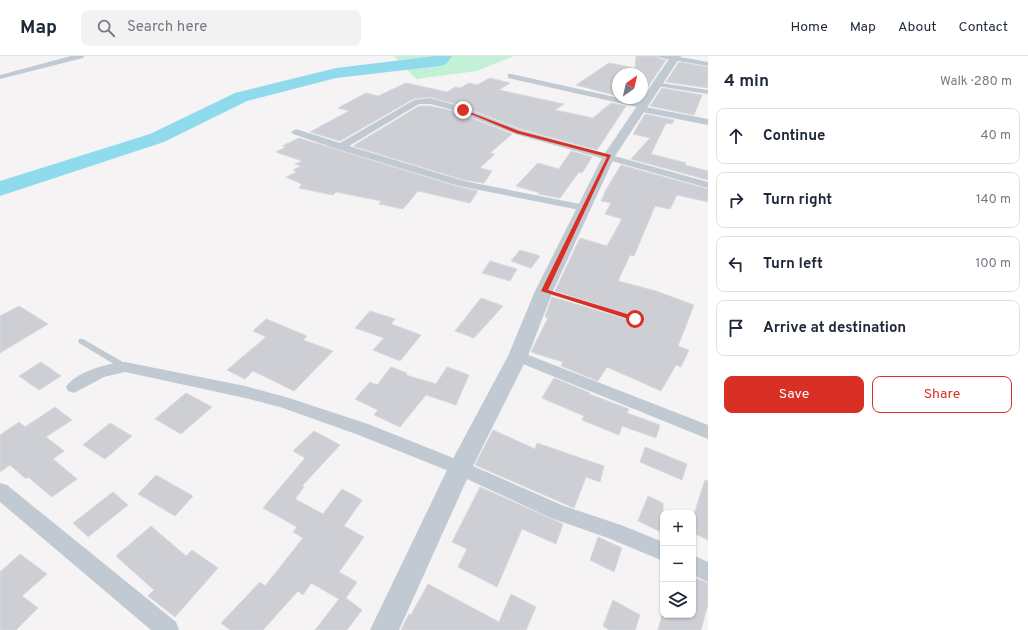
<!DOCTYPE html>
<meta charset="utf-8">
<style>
:root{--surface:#fff;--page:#f2f2f3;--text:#1f2937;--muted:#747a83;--line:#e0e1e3;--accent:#d93025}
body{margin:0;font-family:Overpass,sans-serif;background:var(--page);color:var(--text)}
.controls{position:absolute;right:12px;bottom:12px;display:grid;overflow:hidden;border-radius:8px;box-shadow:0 1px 3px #0004}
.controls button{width:36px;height:36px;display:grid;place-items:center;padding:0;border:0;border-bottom:1px solid var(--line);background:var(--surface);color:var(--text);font:20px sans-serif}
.compass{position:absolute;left:612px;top:12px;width:36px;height:36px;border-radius:50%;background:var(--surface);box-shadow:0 1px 3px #0004;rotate:34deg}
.stop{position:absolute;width:12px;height:12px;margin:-9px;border:3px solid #d93025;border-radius:50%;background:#fff}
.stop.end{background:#d93025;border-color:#fff;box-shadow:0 1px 4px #0008}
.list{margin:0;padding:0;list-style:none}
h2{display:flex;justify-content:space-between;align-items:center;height:52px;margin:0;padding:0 16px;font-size:17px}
h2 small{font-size:13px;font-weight:400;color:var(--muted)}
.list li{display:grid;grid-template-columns:26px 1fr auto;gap:12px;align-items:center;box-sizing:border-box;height:56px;margin:0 8px 8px;padding:0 8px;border:1px solid var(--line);border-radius:8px}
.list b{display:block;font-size:15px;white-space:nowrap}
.list em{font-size:13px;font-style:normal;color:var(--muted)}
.actions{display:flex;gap:8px;padding:12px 16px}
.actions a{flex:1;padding:9px 0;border:1px solid var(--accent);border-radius:8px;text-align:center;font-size:14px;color:var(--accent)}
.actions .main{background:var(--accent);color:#fff}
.icon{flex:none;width:22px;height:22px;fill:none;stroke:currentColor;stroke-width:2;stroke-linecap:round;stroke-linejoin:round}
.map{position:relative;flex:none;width:708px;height:574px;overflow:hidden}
header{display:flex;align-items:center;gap:24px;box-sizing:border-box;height:56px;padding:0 20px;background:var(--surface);border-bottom:1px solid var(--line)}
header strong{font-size:19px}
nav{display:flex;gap:22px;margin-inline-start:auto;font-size:14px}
.search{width:280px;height:36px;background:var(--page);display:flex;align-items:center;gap:10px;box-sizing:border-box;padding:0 14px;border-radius:8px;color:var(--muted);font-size:15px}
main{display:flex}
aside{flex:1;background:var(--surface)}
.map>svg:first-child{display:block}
</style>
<header>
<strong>Map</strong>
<div class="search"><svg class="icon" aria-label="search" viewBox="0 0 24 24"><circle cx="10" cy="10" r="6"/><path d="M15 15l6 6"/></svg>Search here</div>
<nav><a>Home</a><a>Map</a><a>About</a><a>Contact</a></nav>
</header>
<main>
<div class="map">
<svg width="708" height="574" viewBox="0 0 708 574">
<rect width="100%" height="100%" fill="#f5f3f3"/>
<path fill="#c3f1d5" d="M 394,0 L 514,0 L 477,15 L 416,23 Z"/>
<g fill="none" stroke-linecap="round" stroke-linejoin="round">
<path fill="#90daee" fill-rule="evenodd" d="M 436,0 L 452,0 L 446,8 L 440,10 L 336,22 L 247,45 L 164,86 L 0,140 L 0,125 L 150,78 L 235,37 L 336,12 Z"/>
</g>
<path fill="#cdcfd5" stroke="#d7d9de" d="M 636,0 L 656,0 L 660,3 L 666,4 L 642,40 L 642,18 L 618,18 L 618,40 L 576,29 L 609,7 L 635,12 Z
M 679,6 L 708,11 L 708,32 L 666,26 Z
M 490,22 L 510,27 L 499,34 L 564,48 L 555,54 L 593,62 L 611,47 L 626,50 L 597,94 L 521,73 L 459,49 L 430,41 L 413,43 L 340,85 L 310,76 L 349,55 L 338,52 L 366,37 L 378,40 L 406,27 L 447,36 L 455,31 L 460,32 L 469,27 L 477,29 Z
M 662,32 L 702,39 L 694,59 L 650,50 Z
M 419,50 L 430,50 L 453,55 L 512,78 L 490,97 L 495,98 L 480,112 L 492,115 L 484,127 L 464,124 L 353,90 Z
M 645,58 L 674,64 L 672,68 L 666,67 L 651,98 L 686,107 L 685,109 L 708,115 L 708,124 L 631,103 L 650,82 L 633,78 Z
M 299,82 L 459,131 L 478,135 L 470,147 L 418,135 L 403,153 L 379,148 L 381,145 L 336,136 L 333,139 L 299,132 L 302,128 L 286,121 L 297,116 L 293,114 L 301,110 L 295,108 L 302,105 L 276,96 L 286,91 L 282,90 Z
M 571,95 L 592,101 L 582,117 L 579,116 L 560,142 L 538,138 L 540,137 L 516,130 L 538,107 L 559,113 Z
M 621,109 L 708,133 L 708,146 L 677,139 L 670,153 L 655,150 L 634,200 L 630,199 L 618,225 L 656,235 L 694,249 L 678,290 L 689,294 L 681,311 L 676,309 L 661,335 L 607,311 L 598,325 L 561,310 L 563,306 L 531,296 L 548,262 L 545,261 L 552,241 L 633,265 L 639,264 L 637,261 L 555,235 L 580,182 L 607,190 L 622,163 L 605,158 L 611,147 L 601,145 L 605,137 L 604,137 Z
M 520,194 L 540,200 L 531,212 L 511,205 Z
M 490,205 L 517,213 L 510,225 L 482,217 Z
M 481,242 L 503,250 L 474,282 L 455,275 Z
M 19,250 L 48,268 L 0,297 L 0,260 Z
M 370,255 L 395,263 L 391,268 L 421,279 L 400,305 L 373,294 L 384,282 L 355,272 Z
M 266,263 L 307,280 L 303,284 L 333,295 L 294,335 L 253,315 L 245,323 L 227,314 L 266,281 L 253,275 Z
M 41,306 L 61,320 L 39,334 L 19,320 Z
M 391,311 L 407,317 L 406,319 L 436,328 L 447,311 L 469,319 L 456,349 L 426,339 L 400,371 L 374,359 L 378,354 L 355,343 L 370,326 L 377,329 Z
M 554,322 L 590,337 L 589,338 L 629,353 L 627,357 L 660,369 L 656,382 L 622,370 L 619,379 L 582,364 L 584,360 L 542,342 Z
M 186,337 L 212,351 L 181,378 L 155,363 Z
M 55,351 L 72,364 L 46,381 L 64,395 L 53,403 L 77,423 L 52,441 L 28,421 L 26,423 L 10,409 L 0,416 L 0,379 L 19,366 L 25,371 Z
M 110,367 L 132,380 L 105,403 L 83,389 Z
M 493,374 L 535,393 L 537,387 L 604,410 L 600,426 L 586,421 L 574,452 L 475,409 Z
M 314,375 L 340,389 L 302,430 L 304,431 L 295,443 L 323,458 L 342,433 L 362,444 L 344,470 L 364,481 L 339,516 L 357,526 L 346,542 L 362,554 L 347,574 L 315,574 L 339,543 L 311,527 L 303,539 L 298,535 L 263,574 L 230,574 L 221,567 L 260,526 L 265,530 L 303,482 L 293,476 L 297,471 L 263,452 L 305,402 L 293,395 Z
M 645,391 L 687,408 L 682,424 L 640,406 Z
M 156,419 L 193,440 L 175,460 L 138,438 Z
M 705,424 L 708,425 L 708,484 L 693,477 L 693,461 Z
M 480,431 L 563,468 L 556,488 L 522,473 L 497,531 L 458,511 L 467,493 L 452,486 Z
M 113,436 L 128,449 L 88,481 L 73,467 Z
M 648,440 L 663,447 L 663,477 L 638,465 Z
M 151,470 L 186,500 L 192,494 L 218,512 L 175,561 L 148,540 L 154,534 L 116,500 Z
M 598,481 L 622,492 L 614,516 L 590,504 Z
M 20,498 L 47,518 L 22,540 L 38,552 L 16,574 L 0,574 L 0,516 Z
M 693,521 L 708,527 L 708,548 L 701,574 L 658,574 L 662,559 L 693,559 Z
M 428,528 L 499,566 L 511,538 L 536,551 L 526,574 L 401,574 L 409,558 L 411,559 Z
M 613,544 L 640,559 L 635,574 L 609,574 L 603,570 Z"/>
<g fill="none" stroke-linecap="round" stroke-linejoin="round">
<path fill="#c1cad2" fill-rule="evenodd" d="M 544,233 L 637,262 L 638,263 L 637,264 L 633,264 L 542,236 L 541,235 Z
M 79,283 L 83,283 L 128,309 L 129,311 L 128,313 L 122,313 L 79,287 L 78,285 Z"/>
<path fill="#c1cad2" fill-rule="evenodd" d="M 71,0 L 84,0 L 83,2 L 0,23 L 0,19 Z
M 657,0 L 674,0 L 708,6 L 708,10 L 661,2 Z
M 508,18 L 511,18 L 642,47 L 645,48 L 645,51 L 708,63 L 708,69 L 637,55 L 637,51 L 508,22 Z
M 654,26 L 708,34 L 708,38 L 657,30 L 654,30 Z
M 430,42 L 459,50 L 521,74 L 708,126 L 708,132 L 515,78 L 453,54 L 430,48 L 419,48 L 349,90 L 464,125 L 585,149 L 589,150 L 591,152 L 589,154 L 585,155 L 459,130 L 337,93 L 293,78 L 291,76 L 296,73 L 340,87 L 414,44 Z
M 518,295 L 708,369 L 708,383 L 513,304 L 510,300 L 513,296 Z
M 125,306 L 245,330 L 289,342 L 368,368 L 466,407 L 564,450 L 621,469 L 663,486 L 663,505 L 608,482 L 551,462 L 454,417 L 356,378 L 280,351 L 245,342 L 125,316 L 104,321 L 74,337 L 68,335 L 66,331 C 75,316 108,307 125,306 Z
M 0,427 L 7,429 L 176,566 L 179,574 L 151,574 L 0,446 Z
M 693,499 L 708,506 L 708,526 L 693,519 Z"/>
<path fill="#c1cad2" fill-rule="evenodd" d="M 671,0 L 681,0 L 615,100 L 553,235 L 528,300 L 472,412 L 399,574 L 370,574 L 448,412 L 508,300 L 535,235 L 603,100 Z"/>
</g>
<path fill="#d93025" d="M 461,54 L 464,54 L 519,75 L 611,99 L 548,234 L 637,261 L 637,264 L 632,264 L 541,235 L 607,101 L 516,77 Z"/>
</svg>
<div class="controls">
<button>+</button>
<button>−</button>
<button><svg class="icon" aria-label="layers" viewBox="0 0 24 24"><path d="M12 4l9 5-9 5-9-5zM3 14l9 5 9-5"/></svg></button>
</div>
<svg class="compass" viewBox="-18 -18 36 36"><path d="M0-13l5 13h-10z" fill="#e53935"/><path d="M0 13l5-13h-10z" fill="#747a83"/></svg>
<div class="stop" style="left:635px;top:263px"></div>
<div class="stop end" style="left:463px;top:54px"></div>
</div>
<aside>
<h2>4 min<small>Walk · 280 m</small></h2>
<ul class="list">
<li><svg class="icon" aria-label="ahead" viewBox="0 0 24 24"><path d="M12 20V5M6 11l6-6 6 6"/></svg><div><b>Continue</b></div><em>40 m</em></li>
<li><svg class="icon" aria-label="right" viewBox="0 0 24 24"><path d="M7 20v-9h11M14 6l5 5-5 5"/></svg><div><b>Turn right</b></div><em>140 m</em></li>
<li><svg class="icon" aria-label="left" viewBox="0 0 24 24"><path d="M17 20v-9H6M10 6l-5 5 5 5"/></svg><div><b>Turn left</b></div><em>100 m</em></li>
<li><svg class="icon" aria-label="arrive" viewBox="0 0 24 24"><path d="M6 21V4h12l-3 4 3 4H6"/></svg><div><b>Arrive at destination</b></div></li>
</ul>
<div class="actions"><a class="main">Save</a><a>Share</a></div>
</aside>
</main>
